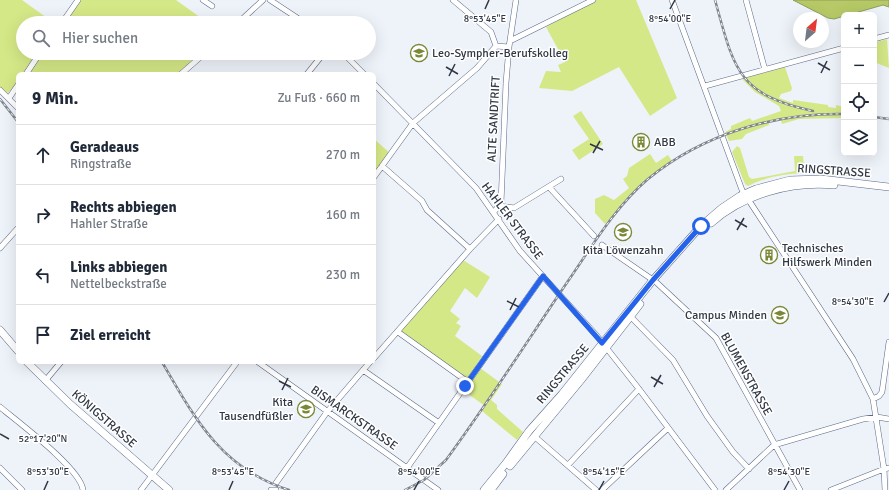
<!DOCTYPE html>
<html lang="de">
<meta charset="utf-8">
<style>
:root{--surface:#fff;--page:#f6f6f7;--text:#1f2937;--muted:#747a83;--line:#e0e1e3}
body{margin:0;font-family:Signika,sans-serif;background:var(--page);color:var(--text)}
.controls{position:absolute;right:12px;top:12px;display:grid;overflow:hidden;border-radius:6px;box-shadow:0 4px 16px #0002}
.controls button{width:36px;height:36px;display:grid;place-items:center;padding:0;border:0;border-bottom:1px solid var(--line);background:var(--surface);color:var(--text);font:20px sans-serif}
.compass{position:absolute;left:793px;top:12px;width:36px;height:36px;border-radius:50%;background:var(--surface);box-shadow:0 4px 16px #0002;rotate:28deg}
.stop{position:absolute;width:12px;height:12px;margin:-9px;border:3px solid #2563eb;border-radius:50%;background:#fff}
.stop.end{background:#2563eb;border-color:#fff;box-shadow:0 1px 4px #0008}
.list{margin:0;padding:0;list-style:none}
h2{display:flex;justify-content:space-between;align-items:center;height:52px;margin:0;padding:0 16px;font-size:17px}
h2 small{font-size:13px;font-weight:400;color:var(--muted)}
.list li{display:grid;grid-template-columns:26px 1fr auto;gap:12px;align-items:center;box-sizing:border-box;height:60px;padding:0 16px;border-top:1px solid var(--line)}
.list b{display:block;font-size:15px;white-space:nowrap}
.list p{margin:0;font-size:13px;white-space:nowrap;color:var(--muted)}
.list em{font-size:13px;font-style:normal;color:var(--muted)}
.icon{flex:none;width:22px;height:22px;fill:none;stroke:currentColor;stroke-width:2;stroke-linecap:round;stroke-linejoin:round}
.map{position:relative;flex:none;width:889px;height:490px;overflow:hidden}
.search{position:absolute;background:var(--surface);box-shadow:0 4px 16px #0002;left:16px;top:16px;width:360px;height:44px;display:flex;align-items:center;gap:10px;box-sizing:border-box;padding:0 14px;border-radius:22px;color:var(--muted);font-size:15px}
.panel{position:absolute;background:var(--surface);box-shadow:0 4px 16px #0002;left:16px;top:72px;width:360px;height:292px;border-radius:6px}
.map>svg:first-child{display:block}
</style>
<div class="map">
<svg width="889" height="490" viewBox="0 0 889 490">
<rect width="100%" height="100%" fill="#eef2f9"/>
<path fill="#d5e887" d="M 0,0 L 22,0 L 54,23 L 23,23 L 23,53 L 38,53 L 24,74 L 18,74 L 18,82 L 8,93 L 0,87 Z
M 80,0 L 176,0 L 208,23 L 64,23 Z
M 596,0 L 636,0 L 677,98 L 650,116 L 619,67 L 572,91 L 539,88 L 546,71 L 561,72 L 558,65 L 565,62 L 546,27 Z
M 887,39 L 889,68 L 874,62 L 874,43 Z
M 43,53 L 200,53 L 177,74 L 29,74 Z
M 785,67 L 792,88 L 791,91 L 781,94 L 779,98 L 793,103 L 793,100 L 828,105 L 828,107 L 836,108 L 836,105 L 844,107 L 844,118 L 799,119 L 782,124 L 781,120 L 769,122 L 769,125 L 746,134 L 742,139 L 729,141 L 725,132 L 731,129 L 731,126 L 750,118 L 752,121 L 781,111 L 779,106 L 755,92 L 742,79 Z
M 581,111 L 603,144 L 579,160 L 572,150 L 589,139 L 573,116 Z
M 374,139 L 391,154 L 374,176 Z
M 737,146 L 740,148 L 749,177 L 752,179 L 795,171 L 794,156 L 803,156 L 804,168 L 832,167 L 832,171 L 859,170 L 859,177 C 821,173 783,168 748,186 L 745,184 L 732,152 Z
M 650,154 L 656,163 L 668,155 L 672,161 L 639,186 L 605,224 L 595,213 L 595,199 L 604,195 L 614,200 L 629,188 L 623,179 L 627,176 L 629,168 Z
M 463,260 L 490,277 L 477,298 L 465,288 L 450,311 L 460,319 L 456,323 L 461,326 L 455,336 L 482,356 L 476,365 L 502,384 L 491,400 L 497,405 L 497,409 L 523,432 L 517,440 L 482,411 L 485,406 L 464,391 L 470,382 L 400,331 Z"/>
<path fill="#b6c966" stroke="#8e9e5c" d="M 793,0 L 889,0 L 889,7 L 883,5 L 834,19 L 828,18 Z"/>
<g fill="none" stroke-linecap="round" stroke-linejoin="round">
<g stroke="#5a6986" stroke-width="6">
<path id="minor" d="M 203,0 L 212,6
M 270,0 L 305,23
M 453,0 L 491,32 L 496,46
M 672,0 L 742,190 L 853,359 L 873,399 L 884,469 L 885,490
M 746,0 L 765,70
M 62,23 L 78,0
M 238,23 L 263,0
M 874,39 L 889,35
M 510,41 L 593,0
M 343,53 L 364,74
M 26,74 L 40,53
M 181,74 L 205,53
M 307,74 L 324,53
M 374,84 L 476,188 L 520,251 L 597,336 L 639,389 L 715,490
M 705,86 L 844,48
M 0,90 L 18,108
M 9,98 L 18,85
M 382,166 L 422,201 L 427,210 L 470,249
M 374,177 L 413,123 L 477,68 L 496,46 L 509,47
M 549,187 L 594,236
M 500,206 L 514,208 L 561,179
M 494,212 L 501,203 L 506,83 L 509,47 L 516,0
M 602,245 L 653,280
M 0,248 L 18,228
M 657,283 L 716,338 L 800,490
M 631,317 L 673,360 L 707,416 L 733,452 L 749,469
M 398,332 L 468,382
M 374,358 L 470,249 L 499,219
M 258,362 L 438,490
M 363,370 L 439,423
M 45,381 L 61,362
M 873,399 L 879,396 L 882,392 L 889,342
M 0,407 C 18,422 81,469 83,490
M 534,436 L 596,490
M 568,465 L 639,389
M 0,468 L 22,490
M 407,468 L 543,276
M 276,483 L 327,412 L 370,362
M 141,490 L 237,362
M 271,490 L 276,490
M 602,490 L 668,428
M 726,490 L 774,445 L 863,419 L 877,417 L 889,419
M 831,490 L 884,469 L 889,468"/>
</g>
<g stroke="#5a6986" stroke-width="8">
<path id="major" d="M 711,223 C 744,194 791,181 834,185
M 0,330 L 18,351
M 27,362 L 70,404 L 169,490
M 510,466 L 581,380 L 640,304
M 484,490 L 506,463 L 529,431 L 562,394 L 653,280 L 701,226 L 722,208 L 740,196 L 756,189 L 790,180 L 821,179 L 889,187
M 491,490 L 503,474"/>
</g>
<use href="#minor" stroke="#fff" stroke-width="5"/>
<use href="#major" stroke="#fff" stroke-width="7"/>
<g stroke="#7f858f" stroke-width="2.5">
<path id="rail" d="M 715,0 C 734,68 737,95 813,111
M 0,99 L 18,122
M 874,117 L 889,119
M 162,362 C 195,419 222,469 289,490
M 405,490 L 424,480 L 446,460 C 488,403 526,343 566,284 C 591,248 615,207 648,179 C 703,134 774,113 844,114"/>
</g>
<use href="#rail" stroke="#fff" stroke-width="1" stroke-dasharray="3" stroke-linecap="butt"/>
</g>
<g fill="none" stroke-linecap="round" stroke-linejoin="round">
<path stroke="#2563eb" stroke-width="5" d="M 465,386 L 543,276 L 602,343 L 653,280 L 701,226"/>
</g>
<path fill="none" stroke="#313845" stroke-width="1.5" d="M 485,9 L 489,0M 670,9 L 675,0M 818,63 L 830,70M 446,67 L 458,74M 821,73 L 827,61M 449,76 L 455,64M 590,144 L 603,150M 593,153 L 600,141M 735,220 L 747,227M 737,230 L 744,218M 507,301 L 519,307M 884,302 L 889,293M 510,310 L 516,298M 651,377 L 663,384M 279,381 L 291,387M 654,387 L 661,375M 282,390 L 288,378M 0,434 L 9,439M 44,490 L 48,481M 229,490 L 233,481M 414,490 L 419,481M 599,490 L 604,481M 784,490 L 789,481"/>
<defs>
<g id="school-ring" transform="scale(0.9)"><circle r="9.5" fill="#fff" stroke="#798836" stroke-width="1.5"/><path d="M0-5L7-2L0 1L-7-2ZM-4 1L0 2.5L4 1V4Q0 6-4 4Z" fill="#798836"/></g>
<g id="building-ring" transform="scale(0.9)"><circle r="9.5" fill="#fff" stroke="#798836" stroke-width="1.5"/><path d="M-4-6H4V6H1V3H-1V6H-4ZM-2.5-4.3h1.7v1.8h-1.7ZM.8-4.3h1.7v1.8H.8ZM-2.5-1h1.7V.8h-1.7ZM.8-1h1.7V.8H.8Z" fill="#798836"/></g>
<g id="university-ring" transform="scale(0.9)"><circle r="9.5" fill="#fff" stroke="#798836" stroke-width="1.5"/><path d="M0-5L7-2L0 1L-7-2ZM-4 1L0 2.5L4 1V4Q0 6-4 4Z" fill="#798836"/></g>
</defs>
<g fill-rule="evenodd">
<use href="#school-ring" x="419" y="53"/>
<use href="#building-ring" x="641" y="142"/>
<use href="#school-ring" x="623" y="232"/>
<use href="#building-ring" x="769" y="255"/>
<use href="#university-ring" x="780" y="315"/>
<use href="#school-ring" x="306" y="409"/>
</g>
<g text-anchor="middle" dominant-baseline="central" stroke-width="3" stroke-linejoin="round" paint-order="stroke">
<g font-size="12" fill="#313845" stroke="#fff" text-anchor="start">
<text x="432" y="53">Leo-Sympher-Berufskolleg</text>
<text x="654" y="142">ABB</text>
<text x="782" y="248">Technisches<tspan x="782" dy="14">Hilfswerk Minden</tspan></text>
<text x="623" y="250" text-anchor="middle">Kita Löwenzahn</text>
<text x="767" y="315" text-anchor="end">Campus Minden</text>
<text x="293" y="402" text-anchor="end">Kita<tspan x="293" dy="14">Tausendfüßler</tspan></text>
</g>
<g font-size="12" fill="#313845" stroke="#fff">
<text transform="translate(494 119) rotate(-87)">ALTE SANDTRIFT</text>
<text transform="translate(834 171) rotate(4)">RINGSTRASSE</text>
<text transform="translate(512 221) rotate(53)">HAHLER STRASSE</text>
<text transform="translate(563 374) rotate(-50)">RINGSTRASSE</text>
<text transform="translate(746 374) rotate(61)">BLUMENSTRASSE</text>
<text transform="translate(354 418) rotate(35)">BISMARCKSTRASSE</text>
<text transform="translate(104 419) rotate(41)">KÖNIGSTRASSE</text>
</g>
</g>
<g font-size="10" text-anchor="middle" fill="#313845" stroke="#fff" stroke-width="3" stroke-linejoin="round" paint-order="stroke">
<text x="485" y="22">8°53'45"E</text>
<text x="670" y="22">8°54'00"E</text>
<text x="853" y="305">8°54'30"E</text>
<text x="43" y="442">52°17'20"N</text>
<text x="48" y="475">8°53'30"E</text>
<text x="233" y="475">8°53'45"E</text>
<text x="419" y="475">8°54'00"E</text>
<text x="604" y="475">8°54'15"E</text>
<text x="789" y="475">8°54'30"E</text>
</g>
</svg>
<div class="controls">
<button>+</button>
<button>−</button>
<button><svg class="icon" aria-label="locate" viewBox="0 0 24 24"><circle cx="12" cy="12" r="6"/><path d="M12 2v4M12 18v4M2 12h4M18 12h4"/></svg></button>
<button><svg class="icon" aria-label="layers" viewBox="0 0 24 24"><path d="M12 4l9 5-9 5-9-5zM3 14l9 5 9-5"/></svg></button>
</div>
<svg class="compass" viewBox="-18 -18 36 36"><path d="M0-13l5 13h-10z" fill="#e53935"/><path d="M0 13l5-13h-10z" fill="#747a83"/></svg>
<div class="stop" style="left:701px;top:226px"></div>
<div class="stop end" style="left:465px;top:386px"></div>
<div class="search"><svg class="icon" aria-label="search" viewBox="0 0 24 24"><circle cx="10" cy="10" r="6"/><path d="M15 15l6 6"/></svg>Hier suchen</div>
<section class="panel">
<h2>9 Min.<small>Zu Fuß · 660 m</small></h2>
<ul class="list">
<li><svg class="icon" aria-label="ahead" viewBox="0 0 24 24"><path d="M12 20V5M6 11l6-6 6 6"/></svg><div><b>Geradeaus</b><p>Ringstraße</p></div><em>270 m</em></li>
<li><svg class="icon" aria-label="right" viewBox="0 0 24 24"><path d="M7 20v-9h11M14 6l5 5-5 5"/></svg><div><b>Rechts abbiegen</b><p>Hahler Straße</p></div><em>160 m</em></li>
<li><svg class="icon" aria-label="left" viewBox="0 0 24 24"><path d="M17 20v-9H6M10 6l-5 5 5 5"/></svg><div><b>Links abbiegen</b><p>Nettelbeckstraße</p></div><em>230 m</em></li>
<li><svg class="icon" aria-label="arrive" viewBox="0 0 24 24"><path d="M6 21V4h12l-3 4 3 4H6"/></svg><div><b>Ziel erreicht</b></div></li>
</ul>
</section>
</div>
